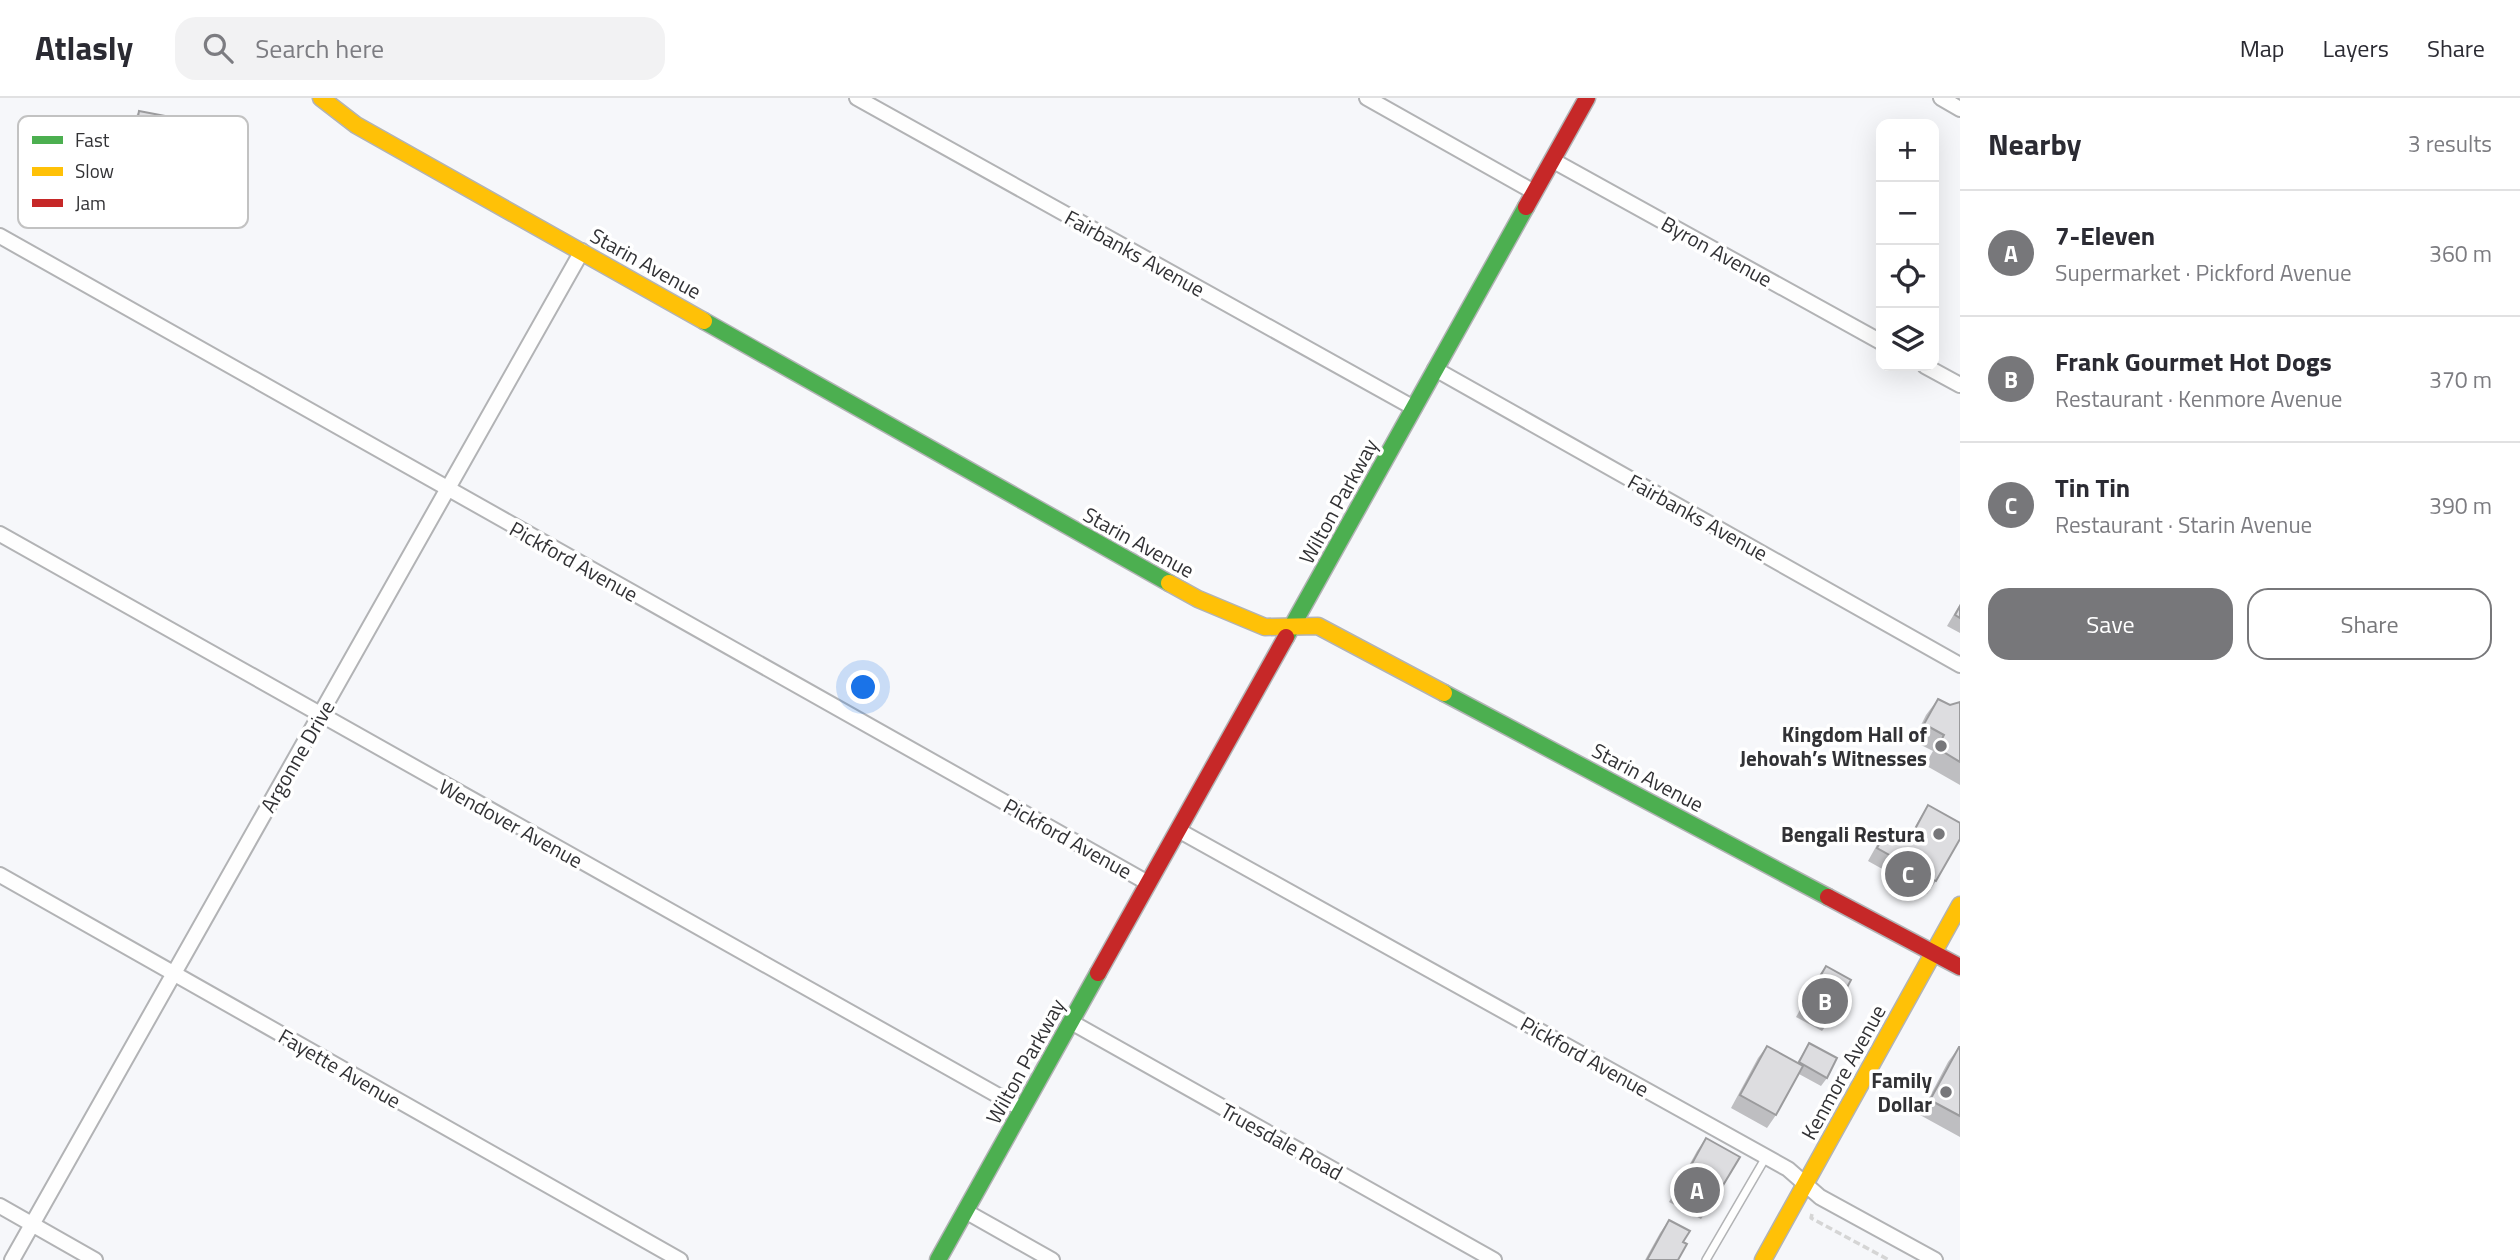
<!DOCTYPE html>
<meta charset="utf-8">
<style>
:root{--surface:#fff;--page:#f2f2f3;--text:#2b2b33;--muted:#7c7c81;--line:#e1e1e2;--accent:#77777a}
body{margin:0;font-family:"Titillium Web",sans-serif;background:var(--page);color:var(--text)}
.controls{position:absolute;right:21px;top:21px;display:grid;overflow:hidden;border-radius:14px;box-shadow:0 7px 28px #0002}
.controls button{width:63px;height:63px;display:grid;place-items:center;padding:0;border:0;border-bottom:2px solid var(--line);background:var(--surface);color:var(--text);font:35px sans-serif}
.you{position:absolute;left:864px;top:590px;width:24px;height:24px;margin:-18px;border:5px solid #fff;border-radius:50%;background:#1a73e8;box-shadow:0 0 0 10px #1a73e833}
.badge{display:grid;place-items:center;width:46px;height:46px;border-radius:50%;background:var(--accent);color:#fff;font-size:23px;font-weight:700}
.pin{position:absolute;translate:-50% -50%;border:4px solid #fff;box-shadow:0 2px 7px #0006}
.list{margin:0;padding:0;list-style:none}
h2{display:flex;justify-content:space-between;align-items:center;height:91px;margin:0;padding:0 28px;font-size:30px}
h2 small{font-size:23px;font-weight:400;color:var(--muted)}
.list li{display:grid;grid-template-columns:46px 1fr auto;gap:21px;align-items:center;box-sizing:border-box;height:126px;padding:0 28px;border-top:2px solid var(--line)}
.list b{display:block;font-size:26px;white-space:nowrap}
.list p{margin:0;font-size:23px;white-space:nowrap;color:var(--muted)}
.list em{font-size:23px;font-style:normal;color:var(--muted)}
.actions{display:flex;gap:14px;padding:21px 28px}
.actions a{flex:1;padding:16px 0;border:2px solid var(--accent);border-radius:21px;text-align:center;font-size:24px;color:var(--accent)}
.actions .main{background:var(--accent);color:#fff}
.icon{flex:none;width:38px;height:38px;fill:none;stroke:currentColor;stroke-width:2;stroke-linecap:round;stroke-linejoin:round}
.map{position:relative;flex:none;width:1960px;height:1162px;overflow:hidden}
header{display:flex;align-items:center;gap:42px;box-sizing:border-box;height:98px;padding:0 35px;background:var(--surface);border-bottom:2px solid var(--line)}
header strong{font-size:33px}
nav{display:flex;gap:38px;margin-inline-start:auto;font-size:24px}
.search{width:490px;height:63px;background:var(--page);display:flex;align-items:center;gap:18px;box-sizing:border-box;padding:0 24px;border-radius:21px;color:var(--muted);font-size:26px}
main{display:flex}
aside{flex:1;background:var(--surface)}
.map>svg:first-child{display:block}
</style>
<header>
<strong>Atlasly</strong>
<div class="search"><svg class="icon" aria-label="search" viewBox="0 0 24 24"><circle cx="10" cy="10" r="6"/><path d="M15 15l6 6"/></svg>Search here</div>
<nav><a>Map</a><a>Layers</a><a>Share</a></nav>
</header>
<main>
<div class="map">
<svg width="1960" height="1162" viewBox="0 0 1960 1162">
<rect width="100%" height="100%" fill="#f6f7fa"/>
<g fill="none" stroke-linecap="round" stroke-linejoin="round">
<g stroke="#b2b3b5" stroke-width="10">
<path id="lane" d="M 1706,1162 L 1766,1059"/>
</g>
<g stroke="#b2b3b5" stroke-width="18">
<path id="street" d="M 857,0 L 1414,310
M 1367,0 L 1534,94
M 1941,0 L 1960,11
M 1552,62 L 1881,244
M 0,138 L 1148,785
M 1925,268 L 1960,287
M 1435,271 L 1960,567
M 0,436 L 1022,1011
M 1178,732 L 1788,1071 L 1820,1099 L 1935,1162
M 0,777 L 680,1162
M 1071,924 L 1494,1162
M 0,1108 L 95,1162
M 965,1113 L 1052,1162
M 12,1162 L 582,153"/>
</g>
<g stroke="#b2b3b5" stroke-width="19">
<path id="fast" d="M 704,223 L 1169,485
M 1286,539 L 1526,109
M 1444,595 L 1828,799
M 938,1162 L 1098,875"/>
</g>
<g stroke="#b2b3b5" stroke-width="19">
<path id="slow" d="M 321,0 L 356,27 L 704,223
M 1169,485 L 1198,501 L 1265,529 L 1318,528 L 1444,595
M 1763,1162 L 1960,807"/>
</g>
<g stroke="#b2b3b5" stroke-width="19">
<path id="jam" d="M 1526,109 L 1587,0
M 1828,799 L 1960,869
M 1098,875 L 1286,539"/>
</g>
<path stroke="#d5d5d5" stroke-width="3.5" stroke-dasharray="7 3.5" stroke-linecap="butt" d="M 1812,1116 L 1811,1120 L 1889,1162"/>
<use href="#lane" stroke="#fefefe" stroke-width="7"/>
<use href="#street" stroke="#fefefe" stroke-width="14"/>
<use href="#fast" stroke="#4caf50" stroke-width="16"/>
<use href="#slow" stroke="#ffc107" stroke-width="16"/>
<use href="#jam" stroke="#c62828" stroke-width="16"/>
</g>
<path fill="#bebec1" d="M 139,13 L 158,82 L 121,76 L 131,26 Z
M 1960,506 L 1960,535 L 1947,528 Z
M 1938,601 L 1950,607 L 1960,604 L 1960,687 L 1925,667 L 1933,653 L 1913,643 L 1926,617 Z
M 1928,707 L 1936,783 L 1927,796 L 1868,763 L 1878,745 L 1887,732 L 1907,743 L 1920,720 Z
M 1826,868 L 1828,925 L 1822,933 L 1796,919 L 1820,876 Z
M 1809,945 L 1827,980 L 1821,988 L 1799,976 L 1776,1017 L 1767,1030 L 1731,1010 L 1758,960 L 1767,948 L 1797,965 Z
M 1959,949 L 1960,949 L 1960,1039 L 1920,1017 L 1948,964 Z
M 1706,1040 L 1710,1109 L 1701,1121 L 1669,1104 L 1697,1053 Z
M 1669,1122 L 1683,1144 L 1678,1162 L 1645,1162 L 1660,1135 Z"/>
<path fill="#9b9b9d" d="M 130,63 L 167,70 L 158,82 L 121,76 Z"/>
<path fill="#dddde0" stroke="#9b9b9d" stroke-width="2" d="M 139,13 L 176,20 L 167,70 L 130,63 Z
M 1960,508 L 1960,520 L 1955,517 Z
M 1938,601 L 1950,607 L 1960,604 L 1960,664 L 1937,650 L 1944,637 L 1924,626 Z
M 1928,707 L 1960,725 L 1960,741 L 1936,783 L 1877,750 L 1887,732 L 1908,744 Z
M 1826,868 L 1851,882 L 1828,925 L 1802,910 Z
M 1809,945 L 1837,960 L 1827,980 L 1799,964 Z
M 1767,948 L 1803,968 L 1776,1017 L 1740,997 Z
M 1959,949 L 1960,949 L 1960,1018 L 1930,1002 Z
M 1706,1040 L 1740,1059 L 1710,1109 L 1678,1091 Z
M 1669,1122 L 1690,1133 L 1683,1144 L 1687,1146 L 1678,1162 L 1647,1162 Z"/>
<g fill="#77777a" stroke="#fff" stroke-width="2.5">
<circle cx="1941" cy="648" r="7"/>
<circle cx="1939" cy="736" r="7"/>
<circle cx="1946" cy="994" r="7"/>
</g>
<g text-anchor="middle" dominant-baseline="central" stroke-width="7" stroke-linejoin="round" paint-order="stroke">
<g font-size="21" fill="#323235" stroke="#fff">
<text transform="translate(1717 153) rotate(29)">Byron Avenue</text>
<text transform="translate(1135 155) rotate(29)">Fairbanks Avenue</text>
<text transform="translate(646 165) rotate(29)">Starin Avenue</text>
<text transform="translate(1338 403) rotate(-61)">Wilton Parkway</text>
<text transform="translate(1698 419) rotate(29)">Fairbanks Avenue</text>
<text transform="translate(1139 444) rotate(29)">Starin Avenue</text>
<text transform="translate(574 463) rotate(29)">Pickford Avenue</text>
<text transform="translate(297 658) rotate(-60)">Argonne Drive</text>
<text transform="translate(1648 679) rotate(28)">Starin Avenue</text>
<text transform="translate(511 725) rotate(29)">Wendover Avenue</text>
<text transform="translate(1068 740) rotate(29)">Pickford Avenue</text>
<text transform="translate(1585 958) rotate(29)">Pickford Avenue</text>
<text transform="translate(1025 963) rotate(-61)">Wilton Parkway</text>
<text transform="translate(340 970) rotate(30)">Fayette Avenue</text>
<text transform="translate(1843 974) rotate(-61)">Kenmore Avenue</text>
<text transform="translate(1282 1043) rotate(29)">Truesdale Road</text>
</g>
<g font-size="21" font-weight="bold" fill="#323235" stroke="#fff" text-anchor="end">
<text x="1927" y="636">Kingdom Hall of<tspan x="1927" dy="24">Jehovah’s Witnesses</tspan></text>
<text x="1925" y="736">Bengali Restura</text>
<text x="1932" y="982">Family<tspan x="1932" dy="24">Dollar</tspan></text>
</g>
</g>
<rect x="18" y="18" width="230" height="112" rx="10" fill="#fff" stroke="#c2c2c2" stroke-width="2"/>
<rect x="32" y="38" width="31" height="8" fill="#4caf50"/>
<rect x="32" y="69" width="31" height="9" fill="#ffc107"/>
<rect x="32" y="101" width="31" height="8" fill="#c62828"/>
<g font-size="19" fill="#323235">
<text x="75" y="49">Fast</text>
<text x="75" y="80">Slow</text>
<text x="75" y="112">Jam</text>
</g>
</svg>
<div class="controls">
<button>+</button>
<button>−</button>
<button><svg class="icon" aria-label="locate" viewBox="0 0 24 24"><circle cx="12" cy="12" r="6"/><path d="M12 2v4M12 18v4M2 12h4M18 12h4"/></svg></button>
<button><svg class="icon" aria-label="layers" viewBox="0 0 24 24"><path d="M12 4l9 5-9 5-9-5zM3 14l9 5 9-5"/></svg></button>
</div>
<div class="you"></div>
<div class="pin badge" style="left:1697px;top:1092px">A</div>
<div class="pin badge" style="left:1825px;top:903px">B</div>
<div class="pin badge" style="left:1908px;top:776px">C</div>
</div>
<aside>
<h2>Nearby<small>3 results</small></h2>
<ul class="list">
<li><span class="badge">A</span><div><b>7-Eleven</b><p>Supermarket · Pickford Avenue</p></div><em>360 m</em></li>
<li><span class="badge">B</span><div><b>Frank Gourmet Hot Dogs</b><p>Restaurant · Kenmore Avenue</p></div><em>370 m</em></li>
<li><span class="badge">C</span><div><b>Tin Tin</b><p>Restaurant · Starin Avenue</p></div><em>390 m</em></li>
</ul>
<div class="actions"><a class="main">Save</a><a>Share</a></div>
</aside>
</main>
